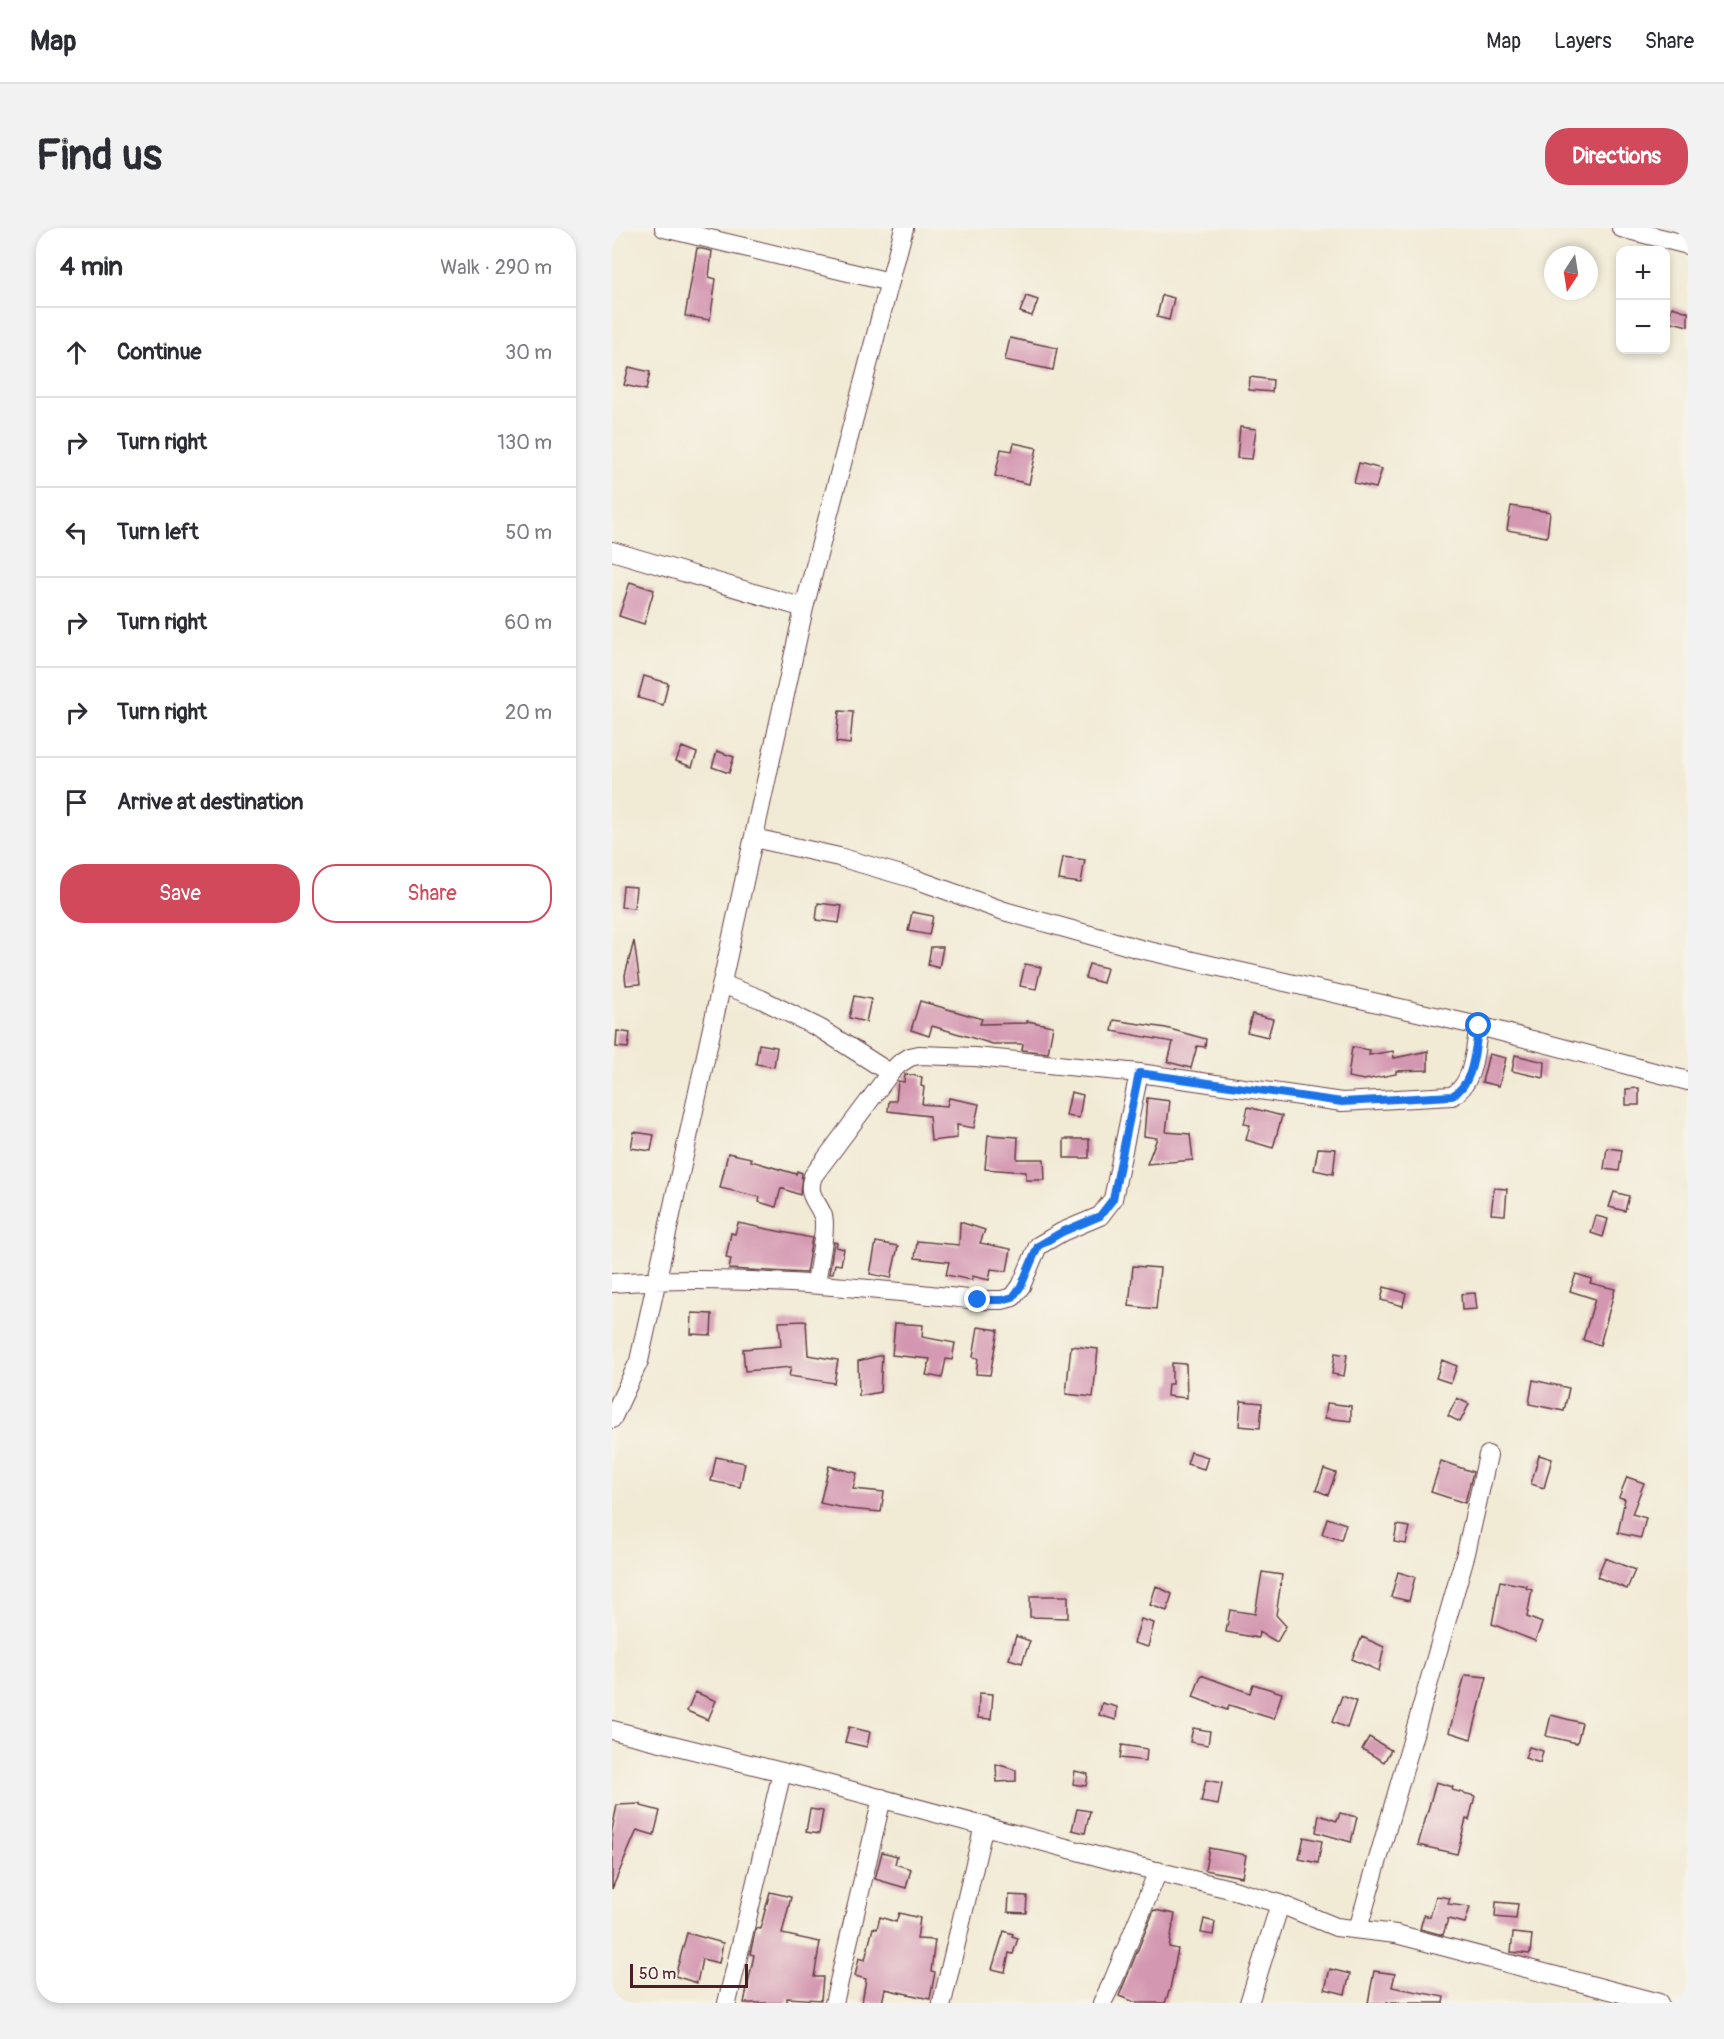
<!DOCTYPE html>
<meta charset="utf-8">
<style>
:root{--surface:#fff;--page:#f2f2f3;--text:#2b2b33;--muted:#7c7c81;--line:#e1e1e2;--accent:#d1495b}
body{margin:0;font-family:Pangolin,sans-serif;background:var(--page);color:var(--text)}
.controls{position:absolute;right:18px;top:18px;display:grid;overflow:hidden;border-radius:12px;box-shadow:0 3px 9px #0003}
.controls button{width:54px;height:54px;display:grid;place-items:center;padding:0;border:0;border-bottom:2px solid var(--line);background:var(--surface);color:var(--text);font:30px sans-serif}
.compass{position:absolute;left:932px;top:18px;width:54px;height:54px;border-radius:50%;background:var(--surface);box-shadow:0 3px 9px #0003;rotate:192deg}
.scale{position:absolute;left:18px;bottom:15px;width:118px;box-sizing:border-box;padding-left:6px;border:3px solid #4a1f2b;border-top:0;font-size:16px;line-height:21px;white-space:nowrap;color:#4a1f2b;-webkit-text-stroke:4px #f7f3e8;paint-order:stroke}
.stop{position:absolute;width:18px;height:18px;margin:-14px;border:4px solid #1a73e8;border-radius:50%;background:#fff}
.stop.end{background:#1a73e8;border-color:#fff;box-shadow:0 2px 6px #0008}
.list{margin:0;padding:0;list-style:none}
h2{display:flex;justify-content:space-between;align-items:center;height:78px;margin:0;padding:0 24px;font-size:26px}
h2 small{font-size:20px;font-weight:400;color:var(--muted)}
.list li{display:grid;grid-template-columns:39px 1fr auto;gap:18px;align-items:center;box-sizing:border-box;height:90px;padding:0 24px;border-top:2px solid var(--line)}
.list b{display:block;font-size:22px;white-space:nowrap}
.list em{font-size:20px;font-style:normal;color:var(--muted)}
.actions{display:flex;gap:12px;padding:18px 24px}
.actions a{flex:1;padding:14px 0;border:2px solid var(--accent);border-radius:24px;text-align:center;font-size:21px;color:var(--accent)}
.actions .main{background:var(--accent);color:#fff}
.icon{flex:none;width:33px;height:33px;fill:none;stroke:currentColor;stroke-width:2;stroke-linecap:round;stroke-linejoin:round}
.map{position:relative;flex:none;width:1076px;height:1775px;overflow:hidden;border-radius:24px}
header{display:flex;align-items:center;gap:36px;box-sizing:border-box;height:84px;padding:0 30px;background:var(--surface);border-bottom:2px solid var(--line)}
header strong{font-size:28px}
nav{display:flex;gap:33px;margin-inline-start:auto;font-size:21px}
.intro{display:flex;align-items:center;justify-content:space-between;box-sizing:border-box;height:144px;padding:0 36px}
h1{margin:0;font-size:42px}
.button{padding:15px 27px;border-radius:24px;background:var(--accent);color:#fff;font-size:21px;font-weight:700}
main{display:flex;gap:36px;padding:0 36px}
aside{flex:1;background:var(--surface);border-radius:24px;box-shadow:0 3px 9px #0003}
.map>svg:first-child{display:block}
</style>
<header>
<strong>Map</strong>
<nav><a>Map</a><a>Layers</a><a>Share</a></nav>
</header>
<div class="intro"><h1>Find us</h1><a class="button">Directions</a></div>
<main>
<aside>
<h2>4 min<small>Walk · 290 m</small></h2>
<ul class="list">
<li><svg class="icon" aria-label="ahead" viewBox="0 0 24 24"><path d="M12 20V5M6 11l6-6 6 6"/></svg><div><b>Continue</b></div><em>30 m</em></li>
<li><svg class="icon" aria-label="right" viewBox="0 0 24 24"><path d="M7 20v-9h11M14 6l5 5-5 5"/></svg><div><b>Turn right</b></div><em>130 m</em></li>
<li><svg class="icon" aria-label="left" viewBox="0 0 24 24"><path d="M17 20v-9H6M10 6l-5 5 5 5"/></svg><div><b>Turn left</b></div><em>50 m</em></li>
<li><svg class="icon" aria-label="right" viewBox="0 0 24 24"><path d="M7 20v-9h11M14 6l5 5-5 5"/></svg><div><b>Turn right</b></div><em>60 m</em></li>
<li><svg class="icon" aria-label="right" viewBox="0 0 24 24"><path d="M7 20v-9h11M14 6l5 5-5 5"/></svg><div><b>Turn right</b></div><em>20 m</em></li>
<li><svg class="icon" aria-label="arrive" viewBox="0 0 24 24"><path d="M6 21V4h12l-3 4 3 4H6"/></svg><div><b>Arrive at destination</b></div></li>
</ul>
<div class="actions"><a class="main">Save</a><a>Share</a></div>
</aside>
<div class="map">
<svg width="1076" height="1775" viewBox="0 0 1076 1775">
<rect width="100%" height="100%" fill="#f7f3e8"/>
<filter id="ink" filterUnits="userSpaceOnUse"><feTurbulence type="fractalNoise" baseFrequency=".0167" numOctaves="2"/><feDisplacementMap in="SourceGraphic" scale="12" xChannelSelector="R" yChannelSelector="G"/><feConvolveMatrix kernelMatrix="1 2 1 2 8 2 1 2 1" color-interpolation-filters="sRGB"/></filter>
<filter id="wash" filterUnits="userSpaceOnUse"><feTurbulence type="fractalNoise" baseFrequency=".008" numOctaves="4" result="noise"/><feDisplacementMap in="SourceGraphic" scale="24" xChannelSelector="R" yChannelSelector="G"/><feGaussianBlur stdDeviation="1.35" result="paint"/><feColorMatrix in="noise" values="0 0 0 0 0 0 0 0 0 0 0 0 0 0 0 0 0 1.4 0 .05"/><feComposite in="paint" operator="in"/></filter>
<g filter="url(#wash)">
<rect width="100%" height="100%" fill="#f1ead5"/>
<g id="blocks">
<path fill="#d497b1" d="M 85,20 L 100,23 L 97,49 L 104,51 L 98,92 L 73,88 Z
M 550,67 L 562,70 L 557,92 L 545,89 Z
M 414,68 L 426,72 L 420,88 L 408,84 Z
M 1060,79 L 1076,84 L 1076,98 L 1056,93 Z
M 398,110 L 445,120 L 441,142 L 393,132 Z
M 17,139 L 38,144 L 34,162 L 12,157 Z
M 638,149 L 661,152 L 660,164 L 637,162 Z
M 628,199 L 644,201 L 640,231 L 625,230 Z
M 402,215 L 425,220 L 417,256 L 383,248 L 389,221 L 400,223 Z
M 747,235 L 770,241 L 764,260 L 742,255 Z
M 899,278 L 938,284 L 935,309 L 895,302 Z
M 18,354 L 42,362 L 32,396 L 7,388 Z
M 32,448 L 56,455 L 51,477 L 26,470 Z
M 227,483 L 241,484 L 238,516 L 224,514 Z
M 70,519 L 85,525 L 80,539 L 64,533 Z
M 105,523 L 122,529 L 117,545 L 100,539 Z
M 451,629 L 473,632 L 469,655 L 447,652 Z
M 11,658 L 24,659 L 22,680 L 9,679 Z
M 206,675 L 230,678 L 227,695 L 204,692 Z
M 300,684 L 321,688 L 317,707 L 296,703 Z
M 22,713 L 28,756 L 14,757 L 13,747 Z
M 319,719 L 331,719 L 327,740 L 316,737 Z
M 413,736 L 429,739 L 424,761 L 408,758 Z
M 477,736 L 495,740 L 491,755 L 473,750 Z
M 242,768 L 259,771 L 254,794 L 237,790 Z
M 308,773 L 370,791 L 368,796 L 415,795 L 415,793 L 441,798 L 436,825 L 410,822 L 411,816 L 381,816 L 320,798 L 317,808 L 299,802 Z
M 640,786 L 661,791 L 656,809 L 635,804 Z
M 502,792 L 554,800 L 594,811 L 593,819 L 585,818 L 579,840 L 556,834 L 561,814 L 500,803 Z
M 5,803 L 18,805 L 16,820 L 4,819 Z
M 147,816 L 165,819 L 162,839 L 144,836 Z
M 740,819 L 758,822 L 757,827 L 781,823 L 782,830 L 816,823 L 816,842 L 784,843 L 784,846 L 752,852 L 736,849 Z
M 877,826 L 894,830 L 887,858 L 870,854 Z
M 903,827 L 933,834 L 932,850 L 900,843 Z
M 293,846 L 310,849 L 309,858 L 312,859 L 310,876 L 335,878 L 337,870 L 367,876 L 362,900 L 345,897 L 345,910 L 319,913 L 317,888 L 276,883 L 277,873 L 284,873 L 286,853 L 292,854 Z
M 1027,860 L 1027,877 L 1014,877 L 1014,861 Z
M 459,864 L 471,867 L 467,890 L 454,888 Z
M 535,870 L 558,873 L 554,904 L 578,906 L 581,932 L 535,936 L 545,910 L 532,908 Z
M 636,879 L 670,888 L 661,920 L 634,912 L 638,897 L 632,896 Z
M 22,904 L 42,907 L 39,923 L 19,920 Z
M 376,907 L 406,909 L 405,931 L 432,931 L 433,952 L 414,952 L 414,944 L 373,941 Z
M 452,911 L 477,911 L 477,930 L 452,930 Z
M 706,920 L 724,921 L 721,946 L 702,942 Z
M 995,920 L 1010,922 L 1007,943 L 992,941 Z
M 116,925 L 139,930 L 139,933 L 184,946 L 185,943 L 190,945 L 188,967 L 169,960 L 164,979 L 147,974 L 148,969 L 108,960 Z
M 882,960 L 895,961 L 893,987 L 879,986 Z
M 1002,964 L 1017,968 L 1013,983 L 997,979 Z
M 984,988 L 996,991 L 991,1009 L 979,1005 Z
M 348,994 L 373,1002 L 368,1015 L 399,1021 L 395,1043 L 379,1041 L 377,1052 L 360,1048 L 360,1052 L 334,1047 L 337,1034 L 303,1030 L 305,1013 L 347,1017 Z
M 126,995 L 200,1010 L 194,1045 L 117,1041 L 119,1031 L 114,1030 L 119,1005 L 123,1006 Z
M 222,1014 L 225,1015 L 224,1019 L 232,1021 L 229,1037 L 223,1036 L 221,1045 L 217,1046 Z
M 264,1014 L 286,1018 L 279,1050 L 258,1046 Z
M 521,1038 L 548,1040 L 544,1081 L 517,1078 Z
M 964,1046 L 980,1051 L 978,1055 L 1003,1061 L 988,1117 L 971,1112 L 983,1071 L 958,1063 Z
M 772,1059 L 794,1065 L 791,1078 L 769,1072 Z
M 863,1065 L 865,1081 L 850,1082 L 849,1066 Z
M 80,1085 L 100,1086 L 99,1107 L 79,1106 Z
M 194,1093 L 196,1127 L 226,1132 L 222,1155 L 177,1148 L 179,1139 L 133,1143 L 131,1121 L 169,1118 L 167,1094 Z
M 283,1095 L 311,1097 L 310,1109 L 343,1115 L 340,1132 L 334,1131 L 330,1150 L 314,1147 L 318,1131 L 280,1127 Z
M 366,1099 L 386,1102 L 378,1147 L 364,1146 L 366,1130 L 361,1129 Z
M 459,1118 L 486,1121 L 481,1169 L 454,1166 Z
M 723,1125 L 735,1127 L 732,1148 L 720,1146 Z
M 270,1127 L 268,1164 L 247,1168 L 246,1133 Z
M 830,1132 L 845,1138 L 839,1155 L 824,1150 Z
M 560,1135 L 574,1136 L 575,1170 L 555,1168 L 556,1156 L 560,1156 Z
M 921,1152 L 957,1160 L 952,1183 L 917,1176 Z
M 845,1170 L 857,1176 L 848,1194 L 836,1188 Z
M 629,1173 L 650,1175 L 648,1200 L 627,1198 Z
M 715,1175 L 739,1178 L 739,1193 L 713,1190 Z
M 579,1224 L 596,1229 L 592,1241 L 575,1236 Z
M 927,1227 L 940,1231 L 932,1260 L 919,1256 Z
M 104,1229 L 133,1235 L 128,1259 L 99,1253 Z
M 829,1233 L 861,1244 L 853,1275 L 819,1264 Z
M 217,1238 L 245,1245 L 241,1261 L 272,1264 L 269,1284 L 236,1281 L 208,1275 Z
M 712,1241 L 724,1245 L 716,1267 L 704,1262 Z
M 1015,1249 L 1032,1255 L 1020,1286 L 1034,1290 L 1029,1310 L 1006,1305 L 1013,1271 L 1007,1269 Z
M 715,1290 L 734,1296 L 729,1312 L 710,1306 Z
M 785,1297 L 798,1299 L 794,1316 L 782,1314 Z
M 993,1330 L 1023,1342 L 1015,1361 L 985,1349 Z
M 650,1344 L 670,1347 L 664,1387 L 674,1398 L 665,1414 L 647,1404 L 646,1410 L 614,1404 L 618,1382 L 643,1386 Z
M 786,1344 L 803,1349 L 797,1373 L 779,1369 Z
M 888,1353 L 915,1358 L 914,1360 L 920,1362 L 915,1389 L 930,1395 L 923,1413 L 880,1396 Z
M 544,1358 L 560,1366 L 555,1383 L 538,1377 Z
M 418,1368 L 456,1368 L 456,1390 L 418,1389 Z
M 529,1391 L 542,1395 L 536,1419 L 522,1415 Z
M 404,1408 L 418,1413 L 410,1435 L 397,1431 Z
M 750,1409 L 772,1419 L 767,1443 L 740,1431 Z
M 589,1447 L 638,1465 L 641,1456 L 670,1465 L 662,1491 L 617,1477 L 615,1482 L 581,1469 Z
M 853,1447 L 875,1449 L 859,1511 L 837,1504 Z
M 83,1464 L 104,1473 L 96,1492 L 75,1483 Z
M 367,1465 L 381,1466 L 379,1491 L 366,1490 Z
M 730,1468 L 744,1473 L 735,1500 L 720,1494 Z
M 490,1475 L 505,1479 L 504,1492 L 487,1487 Z
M 939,1487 L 970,1495 L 965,1515 L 934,1508 Z
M 237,1499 L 258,1504 L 255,1519 L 233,1514 Z
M 581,1500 L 598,1503 L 596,1517 L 578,1514 Z
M 757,1509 L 779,1522 L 772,1534 L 750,1521 Z
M 510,1517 L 535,1521 L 534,1533 L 508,1530 Z
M 917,1519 L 931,1523 L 928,1535 L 913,1530 Z
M 384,1536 L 404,1542 L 404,1553 L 385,1554 Z
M 463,1543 L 476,1546 L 474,1558 L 461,1556 Z
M 594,1552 L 610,1555 L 606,1577 L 589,1574 Z
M 824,1554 L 841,1559 L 840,1562 L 863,1568 L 857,1592 L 854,1591 L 845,1626 L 806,1617 Z
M 29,1576 L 29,1578 L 48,1583 L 42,1607 L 25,1602 L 0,1661 L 0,1602 L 5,1577 Z
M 198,1581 L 211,1583 L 207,1606 L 194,1604 Z
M 465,1581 L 478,1583 L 473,1605 L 460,1602 Z
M 728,1585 L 745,1589 L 739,1614 L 704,1604 L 707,1587 L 725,1593 Z
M 692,1609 L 710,1613 L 706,1635 L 687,1631 Z
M 597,1620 L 634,1627 L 630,1649 L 593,1642 Z
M 270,1624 L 285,1628 L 283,1636 L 299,1641 L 294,1660 L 263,1651 Z
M 158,1664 L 179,1669 L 170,1706 L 208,1714 L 202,1749 L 211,1749 L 209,1772 L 175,1770 L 175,1775 L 132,1775 L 142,1727 L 138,1726 L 144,1700 L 148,1701 Z
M 397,1667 L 415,1668 L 414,1685 L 396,1684 Z
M 824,1668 L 838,1670 L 836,1676 L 858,1679 L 853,1695 L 836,1691 L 831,1707 L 808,1701 L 812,1687 L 818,1689 Z
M 884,1674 L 906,1676 L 904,1691 L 883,1689 Z
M 542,1682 L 563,1686 L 557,1719 L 566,1721 L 558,1761 L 553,1775 L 525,1775 L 507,1768 Z
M 287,1685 L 308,1690 L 305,1711 L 323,1712 L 319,1743 L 323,1744 L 318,1771 L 273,1761 L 270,1775 L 250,1774 L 254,1751 L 243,1748 L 247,1730 L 253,1732 L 261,1700 L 265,1701 L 268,1689 L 284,1694 Z
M 592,1691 L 603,1694 L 601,1707 L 589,1705 Z
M 392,1703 L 401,1706 L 400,1708 L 406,1710 L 401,1726 L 397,1725 L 393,1744 L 380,1741 Z
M 75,1705 L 111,1715 L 107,1735 L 90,1731 L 85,1755 L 63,1748 Z
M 901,1705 L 920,1707 L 918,1726 L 899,1724 Z
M 718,1741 L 738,1746 L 733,1766 L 713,1761 Z
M 762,1743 L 783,1746 L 780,1759 L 832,1769 L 831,1775 L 756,1775 Z"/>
</g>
</g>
<g filter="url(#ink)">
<use href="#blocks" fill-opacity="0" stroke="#633d44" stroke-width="1.5"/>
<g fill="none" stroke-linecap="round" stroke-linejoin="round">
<g stroke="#633d44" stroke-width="20">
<path id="minor" d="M 52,0 L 278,54
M 1009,0 L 1076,17
M 0,323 L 192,380
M 142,610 L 227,629 L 303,651 L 392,683 L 528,721 L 867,798 L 1076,853
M 110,756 L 149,771 L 209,801 L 278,845
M 0,1055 C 122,1046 244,1059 366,1072 L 390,1072 L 401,1069 L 409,1058 L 426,1018 L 450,1004 L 488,988 L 501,971 L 527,845
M 204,1055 C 206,1041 215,1000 211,988 C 205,972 194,968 201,948 L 278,845 L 287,836 L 298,829 L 307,827 L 363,829 L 527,845 L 730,874 L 840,868 C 863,855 862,822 867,798
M 0,1191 L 27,1133 L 192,380 L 292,0
M 0,1502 L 170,1544 L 503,1633 L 622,1662 L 668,1676 L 724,1699 L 784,1706 L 1047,1775
M 746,1701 L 854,1325 L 876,1227
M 115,1775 L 170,1544
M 222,1775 L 270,1570
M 330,1775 L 372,1597
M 490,1775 L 501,1753 L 546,1643
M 637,1775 L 668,1676"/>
</g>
<use href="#minor" stroke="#fff" stroke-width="18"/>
</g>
</g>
<g fill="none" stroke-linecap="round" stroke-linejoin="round" filter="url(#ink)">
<path stroke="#1a73e8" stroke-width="8" d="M 366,1072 L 390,1072 L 401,1069 L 409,1058 L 426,1018 L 450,1004 L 488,988 L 501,971 L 527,845 L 730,874 L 840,868 C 863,855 862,822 867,798"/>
</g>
</svg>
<div class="controls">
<button>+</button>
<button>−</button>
</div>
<svg class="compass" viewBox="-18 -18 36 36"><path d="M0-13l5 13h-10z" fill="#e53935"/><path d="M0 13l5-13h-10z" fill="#7c7c81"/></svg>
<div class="scale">50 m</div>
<div class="stop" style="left:867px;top:798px"></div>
<div class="stop end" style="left:366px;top:1072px"></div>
</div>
</main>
